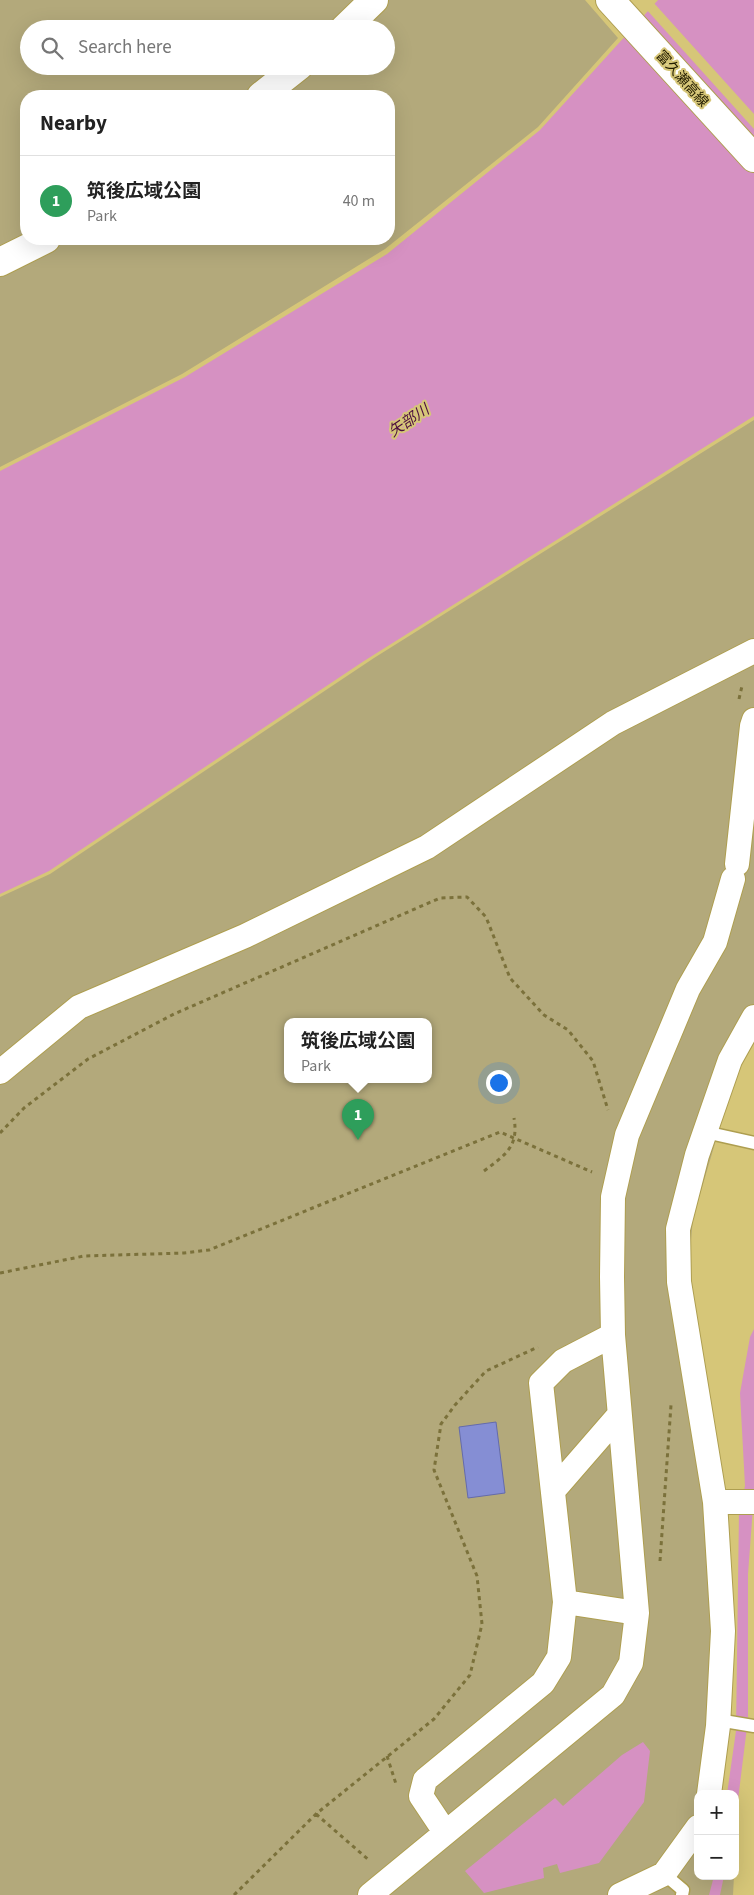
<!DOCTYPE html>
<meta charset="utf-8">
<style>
:root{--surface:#fff;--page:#f2f2f2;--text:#222;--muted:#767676;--line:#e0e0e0;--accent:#4d4bc2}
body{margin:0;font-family:"Source Sans 3","Noto Sans JP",sans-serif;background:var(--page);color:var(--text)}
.controls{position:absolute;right:15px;bottom:15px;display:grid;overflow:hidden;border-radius:10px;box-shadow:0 5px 20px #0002}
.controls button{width:45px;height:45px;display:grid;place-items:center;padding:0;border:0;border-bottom:1px solid var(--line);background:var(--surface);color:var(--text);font:25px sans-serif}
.you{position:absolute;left:498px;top:1082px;width:18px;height:18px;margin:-12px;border:4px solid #fff;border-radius:50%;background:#1a73e8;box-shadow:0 0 0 8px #1a73e833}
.badge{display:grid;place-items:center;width:32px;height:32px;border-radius:50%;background:var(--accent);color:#fff;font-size:16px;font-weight:700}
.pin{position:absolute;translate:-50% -41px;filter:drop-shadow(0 1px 2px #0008)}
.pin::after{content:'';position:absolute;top:26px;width:18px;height:15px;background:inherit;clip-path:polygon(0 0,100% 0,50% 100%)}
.popup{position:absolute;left:284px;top:1018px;width:148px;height:65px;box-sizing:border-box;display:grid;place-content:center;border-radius:10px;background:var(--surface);filter:drop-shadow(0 1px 4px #0005);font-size:16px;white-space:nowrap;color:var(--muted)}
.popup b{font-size:19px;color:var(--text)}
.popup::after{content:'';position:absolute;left:50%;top:100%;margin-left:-10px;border:10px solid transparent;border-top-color:var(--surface)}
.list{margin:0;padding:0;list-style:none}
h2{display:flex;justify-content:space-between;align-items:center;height:65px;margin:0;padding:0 20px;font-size:21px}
h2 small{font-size:16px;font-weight:400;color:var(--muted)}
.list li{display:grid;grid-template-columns:32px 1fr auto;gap:15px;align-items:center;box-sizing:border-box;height:90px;padding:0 20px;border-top:1px solid var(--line)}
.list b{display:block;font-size:19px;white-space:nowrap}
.list p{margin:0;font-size:16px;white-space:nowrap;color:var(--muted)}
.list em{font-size:16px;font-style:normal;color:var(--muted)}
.icon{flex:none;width:28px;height:28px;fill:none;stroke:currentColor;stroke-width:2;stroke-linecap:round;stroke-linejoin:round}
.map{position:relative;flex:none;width:754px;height:1895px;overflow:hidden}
.search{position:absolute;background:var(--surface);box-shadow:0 5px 20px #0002;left:20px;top:20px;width:375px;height:55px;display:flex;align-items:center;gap:12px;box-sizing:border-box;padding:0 18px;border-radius:28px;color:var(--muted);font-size:19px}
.panel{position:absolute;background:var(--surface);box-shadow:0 5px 20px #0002;left:20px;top:90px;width:375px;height:155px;border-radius:20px}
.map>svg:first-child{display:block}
</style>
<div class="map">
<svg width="754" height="1895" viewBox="0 0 754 1895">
<rect width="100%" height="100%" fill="#d6c678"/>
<path fill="#b3a97b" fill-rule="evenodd" d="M 0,0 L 585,0 L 618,38 L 538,127 L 385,249 L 182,374 L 0,467 ZM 29,29 L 386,29 L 386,66 L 29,66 ZM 26,96 L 389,96 L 389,239 L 26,239 Z
M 754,420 L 754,1034 L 739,1062 L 693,1218 L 690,1251 L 688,1283 L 728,1560 L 698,1794 L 698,1876 L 734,1876 L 733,1895 L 0,1895 L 0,897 L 50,874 L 374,658 ZM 288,1021 L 428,1021 L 428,1079 L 288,1079 Z"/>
<path fill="#d691c2" d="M 658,0 L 754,0 L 754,416 L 364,661 L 49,871 L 0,894 L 0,471 L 185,377 L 387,254 L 540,130 Z
M 754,1329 L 754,1494 L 748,1574 L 748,1719 L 735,1824 L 735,1794 L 727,1794 L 736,1731 L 739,1511 L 745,1486 L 740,1393 L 750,1337 Z
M 643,1742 L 650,1751 L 644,1802 L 599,1863 L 560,1873 L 557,1864 L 543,1868 L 544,1878 L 484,1893 L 465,1871 L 555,1798 L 563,1806 L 622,1755 Z
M 714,1876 L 724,1876 L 720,1895 L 709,1895 Z"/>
<path fill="#d6c678" d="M 653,2 L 754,114 L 754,129 L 646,9 Z"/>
<path fill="#858ed4" stroke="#646bac" d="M 496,1422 L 505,1493 L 468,1498 L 459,1427 Z"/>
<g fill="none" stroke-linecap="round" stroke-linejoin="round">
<g stroke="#ae9e50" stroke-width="15">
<path id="lane" d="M 705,1132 L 754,1143
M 718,1720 L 754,1726
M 664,1874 L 683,1890 L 682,1895"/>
</g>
<g stroke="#ae9e50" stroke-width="26">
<path id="street" d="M 737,864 L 752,726 L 754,720
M 0,1072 L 79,1007 L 245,936 L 427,847 L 613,723 L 754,651
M 553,1491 L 619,1415
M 715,1502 L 754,1502
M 565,1602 L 637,1613
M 709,1794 L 718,1726 L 723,1631 L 715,1502 L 679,1282 L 678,1229 L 697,1155 L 730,1060 L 754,1017
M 445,1832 L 421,1796 L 425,1780 L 543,1683 L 559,1657 L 565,1602 L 541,1383 L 563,1361 L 613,1335
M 370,1895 L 613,1695 L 631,1663 L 637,1613 L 613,1335 L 612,1277 L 613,1197 L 627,1135 L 688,989 L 715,942 L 733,879
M 620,1895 L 664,1874 L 698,1827"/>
</g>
<g stroke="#ae9e50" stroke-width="30">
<path id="secondary" d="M 610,0 L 754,158
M 344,29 L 374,0
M 261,96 L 299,66
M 0,262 L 46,239"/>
</g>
<path stroke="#7b713b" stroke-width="3" stroke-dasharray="4 4" stroke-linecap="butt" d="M 739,699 L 742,686
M 0,1133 L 24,1108 L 88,1059 L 174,1014 L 440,898 L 467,897 L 486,917 L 510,978 L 544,1015 L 568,1030 L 593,1061 L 608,1110
M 484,1171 C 505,1155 519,1147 514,1118
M 0,1273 L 84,1256 L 184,1253 L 209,1250 L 500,1132 L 592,1172
M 660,1561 L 671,1405
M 387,1756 L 396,1784
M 316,1814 L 370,1861
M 234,1895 L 316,1814 L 434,1719 L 470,1675 L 482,1624 L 477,1576 L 434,1470 L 441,1424 L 455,1405 L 486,1371 L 538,1347"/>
<use href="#lane" stroke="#fff" stroke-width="12"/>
<use href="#street" stroke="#fff" stroke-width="24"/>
<use href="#secondary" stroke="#fff" stroke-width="28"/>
</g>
<g text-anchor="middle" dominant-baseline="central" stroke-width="4" stroke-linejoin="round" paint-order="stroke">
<g font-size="14" fill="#231d00" stroke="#d6c678">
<text transform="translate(682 79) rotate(48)">富久瀬高線</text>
</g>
<g font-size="15" font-style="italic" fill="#4c0f3f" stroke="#d6c678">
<text transform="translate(409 421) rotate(-34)">矢部川</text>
</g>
</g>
</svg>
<div class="controls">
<button>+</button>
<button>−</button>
</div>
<div class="you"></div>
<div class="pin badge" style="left:358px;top:1140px;background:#2e9e5b">1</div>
<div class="popup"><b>筑後広域公園</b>Park</div>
<div class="search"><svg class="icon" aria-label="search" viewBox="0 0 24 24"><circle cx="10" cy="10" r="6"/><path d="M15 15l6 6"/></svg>Search here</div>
<section class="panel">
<h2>Nearby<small></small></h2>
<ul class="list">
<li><span class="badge" style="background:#2e9e5b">1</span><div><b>筑後広域公園</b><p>Park</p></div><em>40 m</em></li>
</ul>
</section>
</div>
